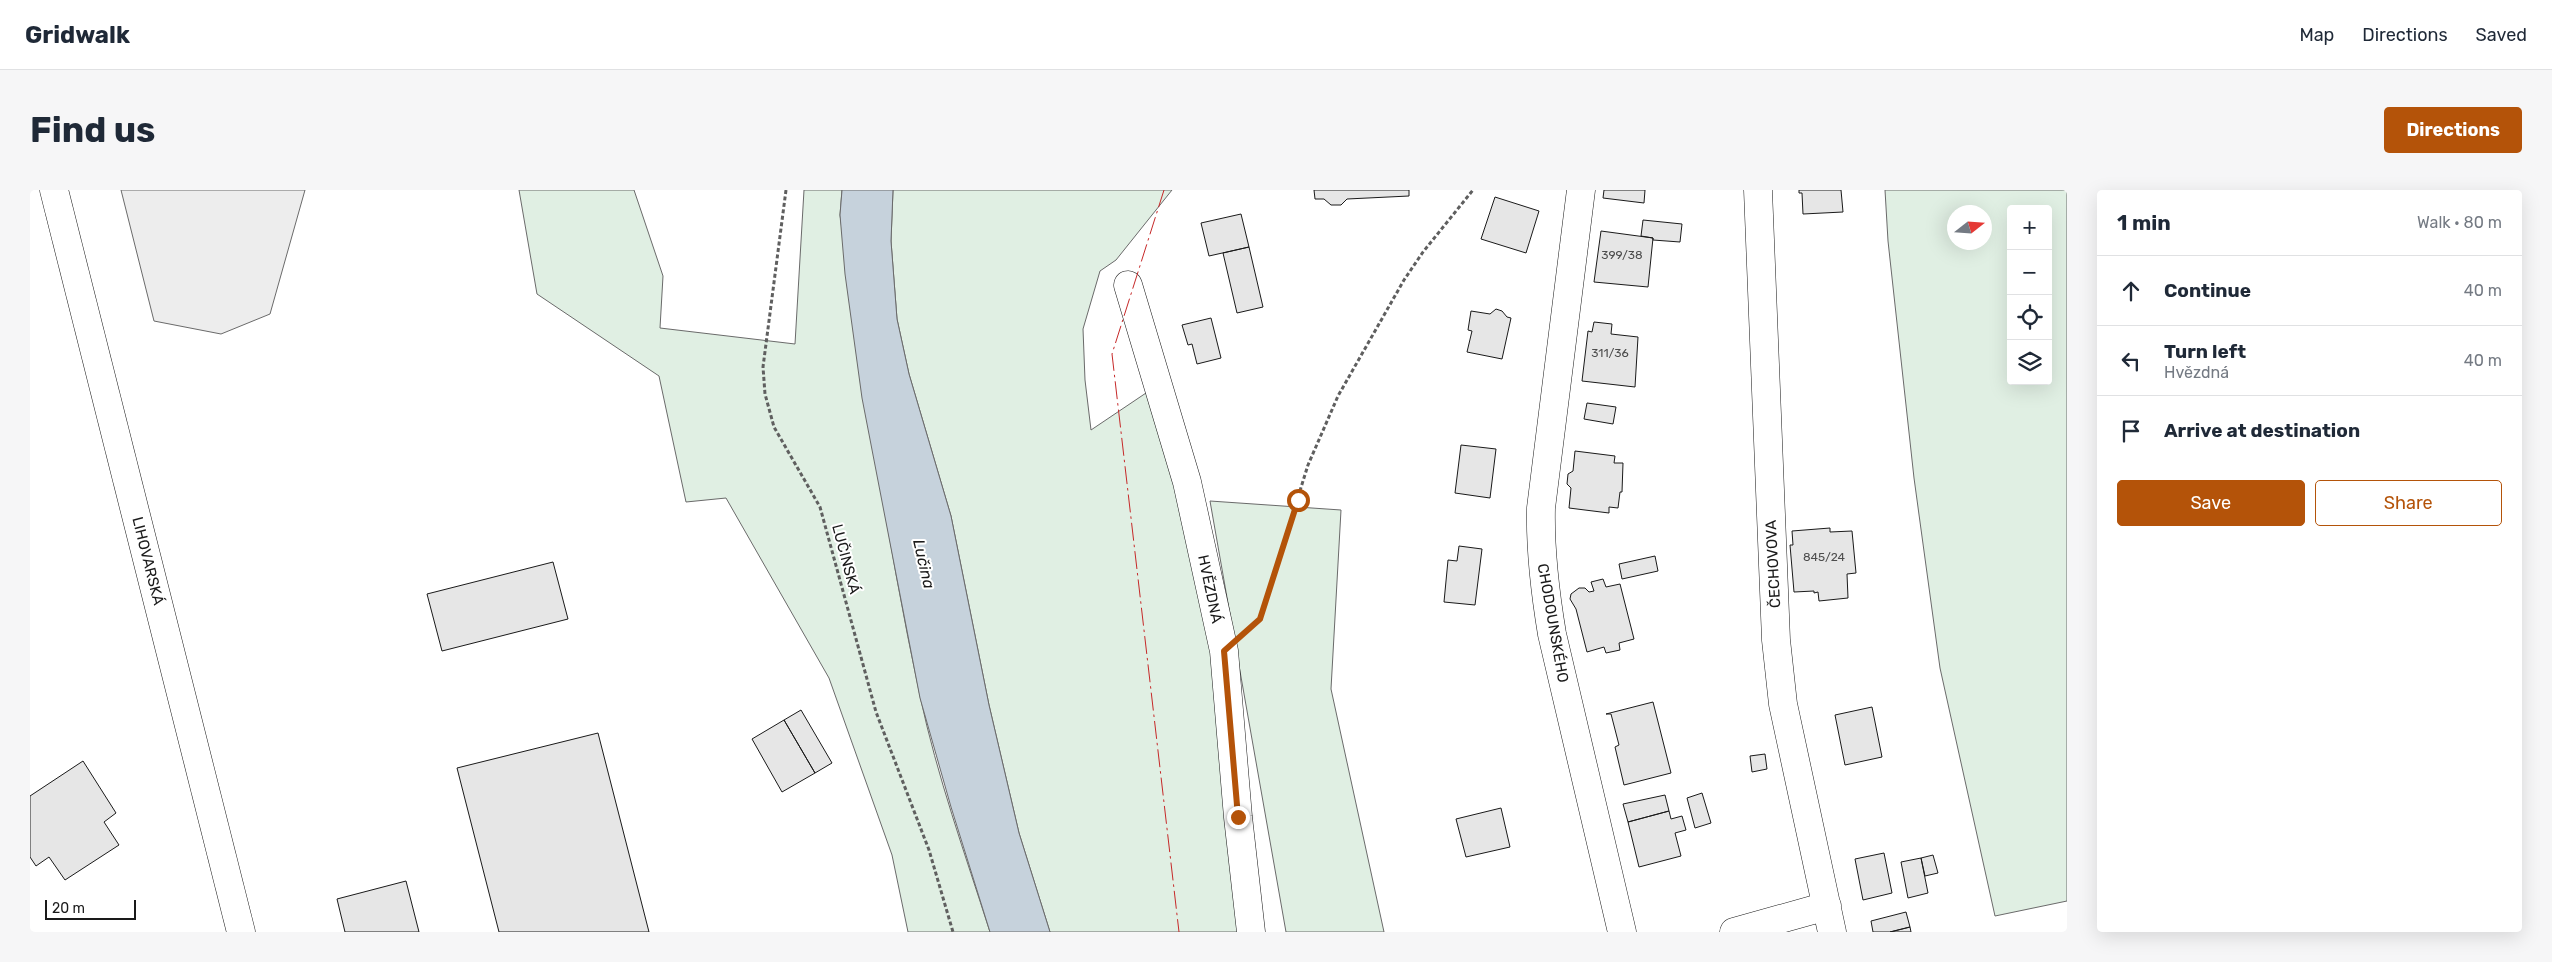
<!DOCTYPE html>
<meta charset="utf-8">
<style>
:root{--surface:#fff;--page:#f6f6f7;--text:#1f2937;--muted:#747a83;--line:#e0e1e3;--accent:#b45309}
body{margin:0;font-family:Rubik,sans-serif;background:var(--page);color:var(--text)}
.controls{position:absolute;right:15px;top:15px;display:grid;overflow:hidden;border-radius:5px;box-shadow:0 5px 20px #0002}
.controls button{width:45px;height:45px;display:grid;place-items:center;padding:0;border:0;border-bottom:1px solid var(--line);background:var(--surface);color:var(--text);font:25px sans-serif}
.compass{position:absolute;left:1917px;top:15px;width:45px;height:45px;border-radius:50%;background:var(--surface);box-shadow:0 5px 20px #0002;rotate:73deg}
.scale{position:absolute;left:15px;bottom:12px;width:91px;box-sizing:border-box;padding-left:5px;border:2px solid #1a1a1a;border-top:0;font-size:14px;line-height:18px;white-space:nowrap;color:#1a1a1a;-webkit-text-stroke:4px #fff;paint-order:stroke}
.stop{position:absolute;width:15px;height:15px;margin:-11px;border:4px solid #b45309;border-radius:50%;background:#fff}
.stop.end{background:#b45309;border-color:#fff;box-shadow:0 1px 5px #0008}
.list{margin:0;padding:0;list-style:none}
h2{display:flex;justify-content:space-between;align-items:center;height:65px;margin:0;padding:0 20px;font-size:21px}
h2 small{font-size:16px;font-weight:400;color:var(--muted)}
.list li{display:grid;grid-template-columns:32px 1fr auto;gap:15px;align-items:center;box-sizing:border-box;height:70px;padding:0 20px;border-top:1px solid var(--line)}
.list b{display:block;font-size:19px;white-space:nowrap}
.list p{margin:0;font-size:16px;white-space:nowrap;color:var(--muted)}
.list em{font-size:16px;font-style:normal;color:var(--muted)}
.actions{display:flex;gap:10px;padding:15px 20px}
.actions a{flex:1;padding:11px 0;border:1px solid var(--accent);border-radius:5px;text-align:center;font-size:18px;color:var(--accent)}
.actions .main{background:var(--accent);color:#fff}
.icon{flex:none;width:28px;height:28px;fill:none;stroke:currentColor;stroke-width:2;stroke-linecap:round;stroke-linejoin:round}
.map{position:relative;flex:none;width:2037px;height:742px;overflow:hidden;border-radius:5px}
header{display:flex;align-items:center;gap:30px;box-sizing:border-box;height:70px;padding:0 25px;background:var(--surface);border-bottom:1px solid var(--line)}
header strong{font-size:24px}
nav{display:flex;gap:28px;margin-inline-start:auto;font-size:18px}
.intro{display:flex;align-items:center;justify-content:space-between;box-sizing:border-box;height:120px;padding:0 30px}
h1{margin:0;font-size:35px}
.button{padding:12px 22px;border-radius:5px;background:var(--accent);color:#fff;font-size:18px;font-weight:700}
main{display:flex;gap:30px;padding:0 30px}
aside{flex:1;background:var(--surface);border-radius:5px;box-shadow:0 5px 20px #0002}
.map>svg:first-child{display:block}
</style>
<header>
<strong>Gridwalk</strong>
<nav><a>Map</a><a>Directions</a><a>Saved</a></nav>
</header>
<div class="intro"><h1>Find us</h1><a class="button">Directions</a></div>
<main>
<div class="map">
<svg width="2037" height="742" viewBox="0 0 2037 742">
<rect width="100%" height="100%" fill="#fff"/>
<path fill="#e0efe3" stroke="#6a6a6a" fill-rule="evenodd" d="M 489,0 L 604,0 L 633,86 L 630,138 L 765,154 L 774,0 L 812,0 L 810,25 C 833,186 856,347 890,506 C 907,586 935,664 960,742 L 878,742 L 862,665 L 799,488 L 696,308 L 656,312 L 629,186 L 507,104 Z
M 863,0 L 1142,0 L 1086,70 L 1070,81 L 1053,139 L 1055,190 L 1061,240 L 1116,203 L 1135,254 L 1177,422 L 1213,742 L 1020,742 L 989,643 L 959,515 L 921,326 L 879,184 L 867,129 L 861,51 Z
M 1855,0 L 2037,0 L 2037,711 L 1965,726 L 1910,478 L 1884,288 L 1858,51 ZM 1981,19 L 2018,19 L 2018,191 L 1981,191 ZM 1924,22 L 1954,22 L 1954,52 L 1924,52 Z
M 1180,311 L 1311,320 L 1301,499 L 1354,742 L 1256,742 Z"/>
<path fill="#ededed" stroke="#6a6a6a" d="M 91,0 L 275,0 L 240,124 L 191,144 L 124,131 Z"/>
<path fill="#c6d2dc" stroke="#6a6a6a" d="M 812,0 L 863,0 L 861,51 L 867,129 L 879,184 L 921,326 L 959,515 L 989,643 L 1020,742 L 960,742 L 921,617 L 890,508 L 832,208 L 815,84 L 810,25 Z"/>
<path fill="#e6e6e6" stroke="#1a1a1a" d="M 1284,0 L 1379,0 L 1379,6 L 1317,9 L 1311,15 L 1301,15 L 1294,9 L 1285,9 Z
M 1574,0 L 1615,0 L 1614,13 L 1573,8 Z
M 1769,0 L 1811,0 L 1813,22 L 1773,24 L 1772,3 L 1769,3 Z
M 1465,7 L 1509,21 L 1496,63 L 1451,49 Z
M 1211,24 L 1219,57 L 1179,66 L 1171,33 Z
M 1613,30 L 1652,34 L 1650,52 L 1623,50 L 1623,48 L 1611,46 Z
M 1571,41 L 1623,48 L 1618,97 L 1564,92 Z
M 1219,57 L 1233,117 L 1207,123 L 1193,63 Z
M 1466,119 L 1472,121 L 1477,127 L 1481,128 L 1472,169 L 1437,162 L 1442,141 L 1438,140 L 1441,121 L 1460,124 Z
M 1181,128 L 1191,168 L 1167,174 L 1162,154 L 1158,155 L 1152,135 Z
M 1564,132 L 1582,134 L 1581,144 L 1608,147 L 1605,197 L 1552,191 L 1558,141 L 1562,142 Z
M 1557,213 L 1586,217 L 1583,234 L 1554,229 Z
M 1431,255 L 1466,259 L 1460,308 L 1425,303 Z
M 1545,261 L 1585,266 L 1584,273 L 1593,273 L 1592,302 L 1590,302 L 1588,318 L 1579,317 L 1579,323 L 1539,318 L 1541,298 L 1537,294 L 1538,284 L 1543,281 Z
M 1800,338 L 1800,342 L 1822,341 L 1826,383 L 1817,384 L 1818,408 L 1789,411 L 1788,402 L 1784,403 L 1784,401 L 1764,402 L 1760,355 L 1763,355 L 1762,341 Z
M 1429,356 L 1452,359 L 1445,415 L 1414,412 L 1418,370 L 1427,371 Z
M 1625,366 L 1628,381 L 1592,389 L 1589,374 Z
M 523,372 L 538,429 L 412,461 L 397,404 Z
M 1573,389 L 1576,397 L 1590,394 L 1604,449 L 1589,453 L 1590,460 L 1576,463 L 1574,457 L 1557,462 L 1546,419 L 1540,409 L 1541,404 L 1549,398 L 1555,398 L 1559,402 L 1564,401 L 1561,392 Z
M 1623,512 L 1641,583 L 1594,595 L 1585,557 L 1589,555 L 1581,524 L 1576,524 Z
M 1842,517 L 1852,567 L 1815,575 L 1805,525 Z
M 771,520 L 802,573 L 785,583 L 754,530 Z
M 754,530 L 785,583 L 752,602 L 722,549 Z
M 568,543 L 619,742 L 469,742 L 427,578 Z
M 1735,564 L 1737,579 L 1722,582 L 1720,566 Z
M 53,571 L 86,623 L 74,632 L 89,655 L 35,690 L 19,667 L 6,676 L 0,667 L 0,606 Z
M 1672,603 L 1681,633 L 1665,638 L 1657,608 Z
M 1635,605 L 1639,621 L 1598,632 L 1593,614 Z
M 1471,618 L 1480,657 L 1436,667 L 1426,629 Z
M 1639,621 L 1641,629 L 1652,626 L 1656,640 L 1645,643 L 1651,666 L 1609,677 L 1598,632 Z
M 1854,663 L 1862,703 L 1833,710 L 1825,669 Z
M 1903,665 L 1908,683 L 1895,686 L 1891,668 Z
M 1891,668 L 1898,703 L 1878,708 L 1871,672 Z
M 376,691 L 389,742 L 315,742 L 307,709 Z
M 1876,722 L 1880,737 L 1860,742 L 1843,742 L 1841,731 Z
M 1880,737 L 1881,742 L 1860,742 Z"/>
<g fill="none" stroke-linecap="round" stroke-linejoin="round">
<g stroke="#1a1a1a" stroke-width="29">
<path id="street" d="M 1551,0 L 1511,318 C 1510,361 1515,402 1522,444 L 1592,742
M 1728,0 L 1746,450 L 1753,514 L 1802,742
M 1098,95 L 1157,292 L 1194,461 L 1208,627 L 1221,742
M 1704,742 L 1797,716"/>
</g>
<g stroke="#1a1a1a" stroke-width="29">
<path id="secondary" d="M 24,0 L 211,742"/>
</g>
<path stroke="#5f5f5f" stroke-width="3" stroke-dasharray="4 2.5" stroke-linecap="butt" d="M 756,0 L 733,177 L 735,204 L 744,237 L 790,317 L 846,522 L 899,660 L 923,742
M 1218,439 L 1230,429 L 1278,275 L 1308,206 L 1374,90 L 1393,62 L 1443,0"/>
<use href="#street" stroke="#fff" stroke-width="28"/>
<use href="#secondary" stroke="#fff" stroke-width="28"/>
<path stroke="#c62828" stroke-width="1" stroke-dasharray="18 4 2.5 4" stroke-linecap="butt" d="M 1134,0 L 1082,164 L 1149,742"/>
</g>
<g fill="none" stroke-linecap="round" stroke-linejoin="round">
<path stroke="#b45309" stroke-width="6" d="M 1208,627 L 1194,461 L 1230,429 L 1268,310"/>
</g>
<g text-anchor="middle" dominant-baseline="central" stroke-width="4" stroke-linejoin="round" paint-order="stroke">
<g font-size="12" fill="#4d4d4d">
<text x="1592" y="65">399/38</text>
<text x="1580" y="163">311/36</text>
<text x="1794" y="367">845/24</text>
</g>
<g font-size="15" fill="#1a1a1a" stroke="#fff">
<text transform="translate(816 369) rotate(75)">LUČINSKÁ</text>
<text transform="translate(118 371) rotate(76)">LIHOVARSKÁ</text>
<text transform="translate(1743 374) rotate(-93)">ČECHOVOVA</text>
<text transform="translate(1180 399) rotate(78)">HVĚZDNÁ</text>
<text transform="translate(1523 433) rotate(80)">CHODOUNSKÉHO</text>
</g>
<g font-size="16" font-style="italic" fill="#1a1a1a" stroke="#fff">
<text transform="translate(894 374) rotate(77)">Lučina</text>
</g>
</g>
</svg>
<div class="controls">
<button>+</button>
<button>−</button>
<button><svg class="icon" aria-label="locate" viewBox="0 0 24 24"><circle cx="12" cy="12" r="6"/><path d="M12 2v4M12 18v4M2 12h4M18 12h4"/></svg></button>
<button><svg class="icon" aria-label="layers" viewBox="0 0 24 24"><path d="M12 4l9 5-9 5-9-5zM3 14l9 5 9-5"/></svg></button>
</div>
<svg class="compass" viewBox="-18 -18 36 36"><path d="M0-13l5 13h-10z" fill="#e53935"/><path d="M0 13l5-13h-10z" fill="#747a83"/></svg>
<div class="scale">20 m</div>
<div class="stop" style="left:1268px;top:310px"></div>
<div class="stop end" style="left:1208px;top:627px"></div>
</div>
<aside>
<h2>1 min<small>Walk · 80 m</small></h2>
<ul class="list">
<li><svg class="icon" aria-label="ahead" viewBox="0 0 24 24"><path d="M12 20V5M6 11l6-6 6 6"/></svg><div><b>Continue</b></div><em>40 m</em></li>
<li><svg class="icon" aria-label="left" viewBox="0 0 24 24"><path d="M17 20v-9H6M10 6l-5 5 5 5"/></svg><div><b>Turn left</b><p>Hvězdná</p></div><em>40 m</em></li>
<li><svg class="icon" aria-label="arrive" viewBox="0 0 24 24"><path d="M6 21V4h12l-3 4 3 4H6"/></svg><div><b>Arrive at destination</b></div></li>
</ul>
<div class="actions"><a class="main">Save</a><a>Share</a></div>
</aside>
</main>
